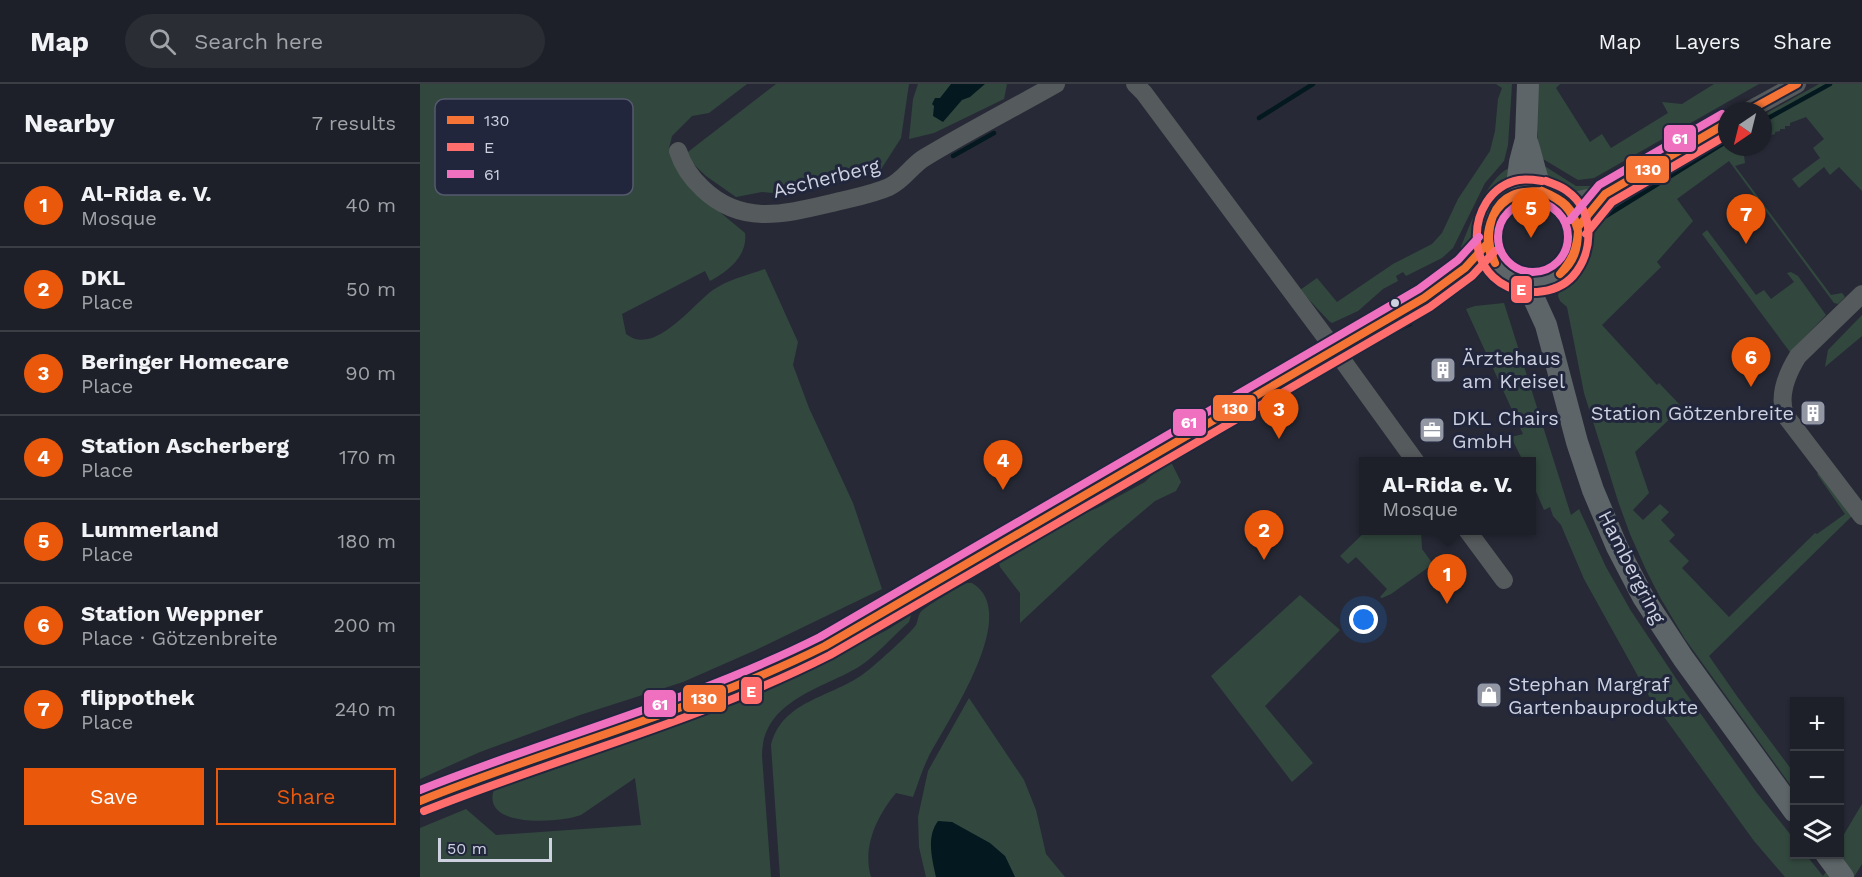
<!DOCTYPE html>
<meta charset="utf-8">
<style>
:root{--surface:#1d2028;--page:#2a2d34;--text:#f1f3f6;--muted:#a0a3a8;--line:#3b3e45;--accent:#ea580c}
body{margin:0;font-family:"Work Sans",sans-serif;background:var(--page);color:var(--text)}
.controls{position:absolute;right:18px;bottom:18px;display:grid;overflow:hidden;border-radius:0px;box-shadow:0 2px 4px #0004}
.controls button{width:54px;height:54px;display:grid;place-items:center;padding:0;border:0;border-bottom:2px solid var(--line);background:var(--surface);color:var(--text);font:30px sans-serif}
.compass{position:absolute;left:1298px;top:18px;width:54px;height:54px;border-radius:50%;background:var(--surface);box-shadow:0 2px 4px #0004;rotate:215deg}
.scale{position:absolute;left:18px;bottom:15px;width:114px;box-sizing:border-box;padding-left:6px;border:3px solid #cdd1e0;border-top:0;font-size:16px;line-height:21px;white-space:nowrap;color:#cdd1e0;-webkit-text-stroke:4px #21263c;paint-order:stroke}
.you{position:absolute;left:944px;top:536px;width:21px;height:21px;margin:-15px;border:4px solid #fff;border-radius:50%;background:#1a73e8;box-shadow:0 0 0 9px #1a73e833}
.badge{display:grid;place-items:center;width:39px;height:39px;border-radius:50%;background:var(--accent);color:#fff;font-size:20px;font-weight:700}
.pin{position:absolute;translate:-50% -50px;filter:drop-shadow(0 2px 3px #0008)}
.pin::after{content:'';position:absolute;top:32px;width:21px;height:18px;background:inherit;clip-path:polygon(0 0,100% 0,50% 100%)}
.popup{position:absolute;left:939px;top:373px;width:177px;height:78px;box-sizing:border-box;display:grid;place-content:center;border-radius:0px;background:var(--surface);filter:drop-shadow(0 2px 4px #0005);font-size:20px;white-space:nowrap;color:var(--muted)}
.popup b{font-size:22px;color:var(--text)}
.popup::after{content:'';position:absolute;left:50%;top:100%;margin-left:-12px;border:12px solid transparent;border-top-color:var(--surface)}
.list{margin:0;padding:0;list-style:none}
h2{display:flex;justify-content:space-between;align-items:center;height:78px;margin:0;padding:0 24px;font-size:26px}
h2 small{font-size:20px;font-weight:400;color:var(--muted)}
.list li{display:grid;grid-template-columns:39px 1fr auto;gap:18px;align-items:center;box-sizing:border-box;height:84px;padding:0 24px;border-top:2px solid var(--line)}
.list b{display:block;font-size:22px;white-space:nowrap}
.list p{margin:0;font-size:20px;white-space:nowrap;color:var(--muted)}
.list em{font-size:20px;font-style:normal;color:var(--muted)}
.actions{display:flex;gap:12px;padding:18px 24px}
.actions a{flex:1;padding:14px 0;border:2px solid var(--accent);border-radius:0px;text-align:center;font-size:21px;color:var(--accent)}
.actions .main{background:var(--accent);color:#fff}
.icon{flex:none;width:33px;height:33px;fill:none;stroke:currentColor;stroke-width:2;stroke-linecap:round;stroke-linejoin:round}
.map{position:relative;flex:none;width:1442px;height:793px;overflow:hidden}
header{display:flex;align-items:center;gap:36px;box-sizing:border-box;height:84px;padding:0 30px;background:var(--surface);border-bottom:2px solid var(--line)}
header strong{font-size:28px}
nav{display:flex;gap:33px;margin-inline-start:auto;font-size:21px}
.search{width:420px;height:54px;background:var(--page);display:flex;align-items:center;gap:15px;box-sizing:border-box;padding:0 21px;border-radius:33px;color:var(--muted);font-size:22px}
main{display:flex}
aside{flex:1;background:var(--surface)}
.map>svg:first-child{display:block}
</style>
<header>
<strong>Map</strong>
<div class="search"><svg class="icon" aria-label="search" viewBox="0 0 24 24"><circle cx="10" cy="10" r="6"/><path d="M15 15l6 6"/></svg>Search here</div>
<nav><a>Map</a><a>Layers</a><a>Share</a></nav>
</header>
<main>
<aside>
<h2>Nearby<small>7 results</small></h2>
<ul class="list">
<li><span class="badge">1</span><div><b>Al-Rida e. V.</b><p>Mosque</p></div><em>40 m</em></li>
<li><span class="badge">2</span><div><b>DKL</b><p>Place</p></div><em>50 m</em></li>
<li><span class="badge">3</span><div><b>Beringer Homecare</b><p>Place</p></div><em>90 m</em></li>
<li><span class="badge">4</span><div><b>Station Ascherberg</b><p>Place</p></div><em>170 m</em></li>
<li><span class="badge">5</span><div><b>Lummerland</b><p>Place</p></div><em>180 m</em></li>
<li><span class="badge">6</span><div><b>Station Weppner</b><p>Place · Götzenbreite</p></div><em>200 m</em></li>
<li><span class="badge">7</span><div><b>flippothek</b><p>Place</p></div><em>240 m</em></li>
</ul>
<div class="actions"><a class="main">Save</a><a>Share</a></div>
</aside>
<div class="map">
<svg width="1442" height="793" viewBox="0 0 1442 793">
<rect width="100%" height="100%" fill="#272a36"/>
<path fill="#32483e" d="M 0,0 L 327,0 L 289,29 L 272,32 L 252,52 L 249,64 L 255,77 L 278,110 L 325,149 C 328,172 308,187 290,197 L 285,187 L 202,230 L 206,250 C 234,273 272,221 293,206 C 308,196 328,191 345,185 L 378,258 L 373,281 L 389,324 L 433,419 L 462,505 L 338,565 L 263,598 L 160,631 L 60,668 L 0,695 Z
M 356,0 L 489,0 L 481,54 L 458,90 L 364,110 L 342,108 L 316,113 L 286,92 L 264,71 Z
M 498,0 L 587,0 L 584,15 L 514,49 L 489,55 L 493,15 Z
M 1076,0 L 1092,0 L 1088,61 L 1084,77 L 1065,99 L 1033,164 L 1022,174 L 986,192 L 983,188 L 976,192 L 978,197 L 963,205 L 938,227 L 912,239 L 909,237 L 880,206 L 897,194 L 917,218 L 973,180 L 1012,160 L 1022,149 L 1038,115 L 1070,67 L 1075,47 L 1078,15 L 1082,4 Z
M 1115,0 L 1140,0 L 1136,4 L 1170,58 L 1182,50 L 1191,64 L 1248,29 L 1242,18 L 1262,20 L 1294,0 L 1339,0 L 1174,94 L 1158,96 L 1123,75 L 1118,62 Z
M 1399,0 L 1442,0 L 1442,107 L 1419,83 L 1410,91 L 1404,83 L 1379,104 L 1372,95 L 1400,74 L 1393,64 L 1404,55 L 1386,33 L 1370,39 L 1370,42 L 1365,42 L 1365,45 L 1360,45 L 1360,47 L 1355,48 L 1355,50 L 1343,53 L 1343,31 Z
M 1268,46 L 1270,49 C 1247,62 1166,116 1145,110 C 1131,106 1126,94 1121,83 L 1126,83 L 1156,102 L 1170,102 Z
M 1307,52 L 1307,63 L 1325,63 L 1323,64 L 1325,79 L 1315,82 L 1411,211 L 1422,209 L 1425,213 L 1418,220 L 1414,219 L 1309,77 L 1257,115 L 1273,137 L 1237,178 L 1241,183 L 1182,241 L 1237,301 L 1239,299 L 1262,323 L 1215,368 L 1229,409 L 1213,426 L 1223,436 L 1240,420 L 1249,428 L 1241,436 L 1255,451 L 1249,457 L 1269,477 L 1262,484 L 1309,533 L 1395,449 L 1397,450 L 1425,430 L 1397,390 L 1400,388 L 1432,432 L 1289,572 L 1319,615 L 1374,689 L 1374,706 L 1265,555 L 1241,515 L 1227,488 L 1210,450 L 1199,420 L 1164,309 L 1147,223 L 1140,217 L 1138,212 L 1142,197 L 1155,183 L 1160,174 L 1166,144 L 1180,128 Z
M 1089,84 L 1085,107 L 1076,114 L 1065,127 L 1057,159 L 1044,175 L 1040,166 C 1048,144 1068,93 1089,84 Z
M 1287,146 L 1336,211 L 1344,206 L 1351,215 L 1374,198 L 1367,189 L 1371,188 L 1378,192 L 1406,231 L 1370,268 L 1282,150 Z
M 1084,219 L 1151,431 L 1159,425 L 1186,483 L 1211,527 L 1263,605 L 1337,709 L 1374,755 L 1374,770 L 1386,771 L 1403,792 L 1420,770 L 1420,748 L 1423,752 L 1442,720 L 1442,780 L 1434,793 L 1365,793 L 1334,757 L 1229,612 L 1164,495 L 1141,441 L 1133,432 L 1130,423 L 1124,426 L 1111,396 L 1111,378 L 1103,377 L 1091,353 L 1103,350 L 1046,225 L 1055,222 Z
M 1442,231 L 1442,252 L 1405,283 L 1408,266 Z
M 746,377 L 752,380 L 761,398 L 756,407 L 735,417 L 690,455 L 600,539 L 600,509 L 580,483 L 578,475 L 583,466 L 613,449 L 677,424 L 725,398 Z
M 946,447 L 1001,447 L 1002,465 L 1013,480 L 971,510 L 962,514 L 960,513 L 967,505 L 936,473 L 928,480 L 920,472 Z
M 547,499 L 552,499 C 603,529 526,638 508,674 C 502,686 498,700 493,713 L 476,709 C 457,732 442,763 451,793 L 360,793 L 351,661 C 362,617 409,614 442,591 C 451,585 490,550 496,541 C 498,537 498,532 500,529 C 504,523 539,502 547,499 Z
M 880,511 L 920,546 L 845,622 L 893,679 L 872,698 L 791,592 Z
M 491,531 L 489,538 C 473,552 455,573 437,584 C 398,606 342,618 342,672 L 351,793 L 0,793 L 0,744 L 46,725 L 76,751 L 221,741 L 215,694 L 161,731 C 139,739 57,745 75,703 L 333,614 L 467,546 Z
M 549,614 L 604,696 L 616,726 L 626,770 L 645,793 L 595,793 L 585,772 L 532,738 L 511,756 L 516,793 L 506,793 L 499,763 L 498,733 L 508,687 Z"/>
<path fill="#04191f" d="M 531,0 L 565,0 L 550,13 L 542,16 L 523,38 L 513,32 L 514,22 L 512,20 L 515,14 L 520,14 Z
M 518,737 L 532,738 L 570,759 L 585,772 L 595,793 L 516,793 C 512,775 506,753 518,737 Z"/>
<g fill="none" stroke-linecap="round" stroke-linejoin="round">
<path stroke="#04191f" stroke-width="4.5" d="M 839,34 L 893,0
M 1343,37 L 1410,0
M 533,72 L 574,49
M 1186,132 L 1307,57
M 977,246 L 990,240"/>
<path stroke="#555a5c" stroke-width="18" d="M 715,0 L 724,9 L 915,266 L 996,378
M 1328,27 L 1377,0
M 258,67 C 263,83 271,94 283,105 C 322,142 365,130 412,119 C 431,114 451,111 469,103 C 484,96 491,82 504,74 C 547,48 592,25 636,0
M 1146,119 L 1185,110 L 1307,39
M 1158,143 L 1185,110
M 1442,210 L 1378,272 C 1368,288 1358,311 1365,331 L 1442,432
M 1047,446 L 1084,496"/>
<path stroke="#5d6568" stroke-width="22" d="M 1106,55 C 1112,72 1115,91 1122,107
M1067 152a46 46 0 1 1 92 0a46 46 0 1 1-92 0Z
M 1096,109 L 1100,78 L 1106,55 L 1108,0
M 1104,198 L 1111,208 L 1126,241 L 1157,358 L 1173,406 L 1197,463 L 1223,513 L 1263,574 L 1374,727
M 0,717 C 114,669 235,640 349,589 C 425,556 495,511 566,468 C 653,416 741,365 829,314 C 873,289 917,265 961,239 C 999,217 1041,195 1067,160
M 1406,770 L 1423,793"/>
<g stroke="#21263c" stroke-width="12">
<path id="bus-1" d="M 1328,27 L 1377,0
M 1122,107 C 1143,116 1154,123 1158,147
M 1122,107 C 1142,117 1152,124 1158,147
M 1073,132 C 1067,149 1068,162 1075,179
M 1073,132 C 1066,148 1065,164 1075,179
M 1073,132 C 1082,109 1100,107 1122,107
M 1073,132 C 1084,112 1101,108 1122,107
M 1158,143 L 1185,110 L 1307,39
M 1140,190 C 1152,176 1157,165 1158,147
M 1140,190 C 1154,178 1158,165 1158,147
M 0,717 C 134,663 275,627 405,562 L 1004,214 L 1045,184 L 1067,160"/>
</g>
<g stroke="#21263c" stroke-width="12">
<path id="bus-2" d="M 1122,97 C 1115,96 1106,95 1099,96 C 1041,107 1039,210 1117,208 C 1130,207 1144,202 1153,192 C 1174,168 1175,127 1147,107 C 1141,102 1133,100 1126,97
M 1166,150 L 1192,118 L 1307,51
M 4,727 C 139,673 280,637 410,571 L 1010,223 L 1052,192 L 1075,167"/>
</g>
<g stroke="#21263c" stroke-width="12">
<path id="bus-3" d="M1078 153a35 35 0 1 1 70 0a35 35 0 1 1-70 0Z
M 1150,136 L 1179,101 L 1302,30
M 0,706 C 133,653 272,617 400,553 L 999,205 L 1038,176 L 1059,153"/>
</g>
<use href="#bus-1" stroke="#f57335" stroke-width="8"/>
<use href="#bus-2" stroke="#ff6d6d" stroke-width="8"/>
<use href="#bus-3" stroke="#f070c0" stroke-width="8"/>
</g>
<defs>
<g id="building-square" transform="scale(1.35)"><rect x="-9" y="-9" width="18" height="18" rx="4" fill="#9397a4" stroke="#21263c"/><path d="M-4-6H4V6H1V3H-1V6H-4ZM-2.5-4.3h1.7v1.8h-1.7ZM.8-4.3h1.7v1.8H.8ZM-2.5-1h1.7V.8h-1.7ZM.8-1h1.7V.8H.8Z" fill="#fff"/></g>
<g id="office-square" transform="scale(1.35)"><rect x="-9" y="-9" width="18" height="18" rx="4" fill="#9397a4" stroke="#21263c"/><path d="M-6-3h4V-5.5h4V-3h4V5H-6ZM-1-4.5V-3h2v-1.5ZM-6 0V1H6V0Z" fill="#fff"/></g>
<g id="shop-square" transform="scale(1.35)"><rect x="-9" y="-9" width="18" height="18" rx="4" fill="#9397a4" stroke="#21263c"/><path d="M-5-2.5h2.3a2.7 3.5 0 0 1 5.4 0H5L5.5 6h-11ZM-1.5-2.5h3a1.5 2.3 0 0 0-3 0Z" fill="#fff"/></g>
</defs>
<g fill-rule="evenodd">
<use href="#building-square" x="1023" y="286"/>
<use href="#building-square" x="1393" y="329"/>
<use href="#office-square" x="1012" y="346"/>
<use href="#shop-square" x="1069" y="611"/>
</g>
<circle fill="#cdd1e0" stroke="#21263c" stroke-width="2" cx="975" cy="219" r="5"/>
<g text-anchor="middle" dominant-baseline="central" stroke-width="6" stroke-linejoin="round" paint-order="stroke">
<g font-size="20" fill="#cdd1e0" stroke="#21263c">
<text transform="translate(406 94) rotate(-14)">Ascherberg</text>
<text transform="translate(1212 483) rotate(63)">Hambergring</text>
</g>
<g font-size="20" fill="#cdd1e0" stroke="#21263c" text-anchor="start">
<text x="1042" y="274">Ärztehaus<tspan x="1042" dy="23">am Kreisel</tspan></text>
<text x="1374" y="329" text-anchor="end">Station Götzenbreite</text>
<text x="1032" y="334">DKL Chairs<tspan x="1032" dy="23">GmbH</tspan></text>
<text x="1088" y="600">Stephan Margraf<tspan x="1088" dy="23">Gartenbauprodukte</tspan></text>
</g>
</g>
<rect x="15" y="15" width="198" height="96" rx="9" fill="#21263c" stroke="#55596d" stroke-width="1.5"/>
<rect x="27" y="32" width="27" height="8" fill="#f57335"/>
<rect x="27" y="59" width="27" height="8" fill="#ff6d6d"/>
<rect x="27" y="86" width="27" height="8" fill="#f070c0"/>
<g font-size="16" fill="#cdd1e0">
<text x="64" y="42">130</text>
<text x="64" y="69">E</text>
<text x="64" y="96">61</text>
</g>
<g stroke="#21263c" stroke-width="2">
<rect x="1243" y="40" width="34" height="29" rx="6" fill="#f070c0"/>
<rect x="1205" y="71" width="45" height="29" rx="6" fill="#f57335"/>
<rect x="1090" y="191" width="23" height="29" rx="6" fill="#ff6d6d"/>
<rect x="792" y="310" width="45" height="28" rx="6" fill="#f57335"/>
<rect x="752" y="324" width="35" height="29" rx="6" fill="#f070c0"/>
<rect x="320" y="592" width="23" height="29" rx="6" fill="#ff6d6d"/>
<rect x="262" y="600" width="45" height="29" rx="6" fill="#f57335"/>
<rect x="223" y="605" width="34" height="29" rx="6" fill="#f070c0"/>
</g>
<g font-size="16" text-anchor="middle" font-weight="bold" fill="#fff">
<text x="1260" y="60">61</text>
<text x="1228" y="91">130</text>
<text x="1101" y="211">E</text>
<text x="815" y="330">130</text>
<text x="769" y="344">61</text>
<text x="331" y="613">E</text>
<text x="284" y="620">130</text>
<text x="240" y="626">61</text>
</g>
</svg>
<div class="controls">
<button>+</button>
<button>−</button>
<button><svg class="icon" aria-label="layers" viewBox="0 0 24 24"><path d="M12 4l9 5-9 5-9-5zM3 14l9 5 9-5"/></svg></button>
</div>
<svg class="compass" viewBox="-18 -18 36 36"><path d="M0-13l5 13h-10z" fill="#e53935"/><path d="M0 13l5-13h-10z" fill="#a0a3a8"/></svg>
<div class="scale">50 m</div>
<div class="you"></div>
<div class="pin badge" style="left:1027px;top:520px">1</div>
<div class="popup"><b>Al-Rida e. V.</b>Mosque</div>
<div class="pin badge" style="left:844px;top:476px">2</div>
<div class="pin badge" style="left:859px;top:355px">3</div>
<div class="pin badge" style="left:583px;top:406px">4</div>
<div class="pin badge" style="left:1111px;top:154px">5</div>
<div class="pin badge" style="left:1331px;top:303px">6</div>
<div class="pin badge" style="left:1326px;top:160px">7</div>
</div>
</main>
